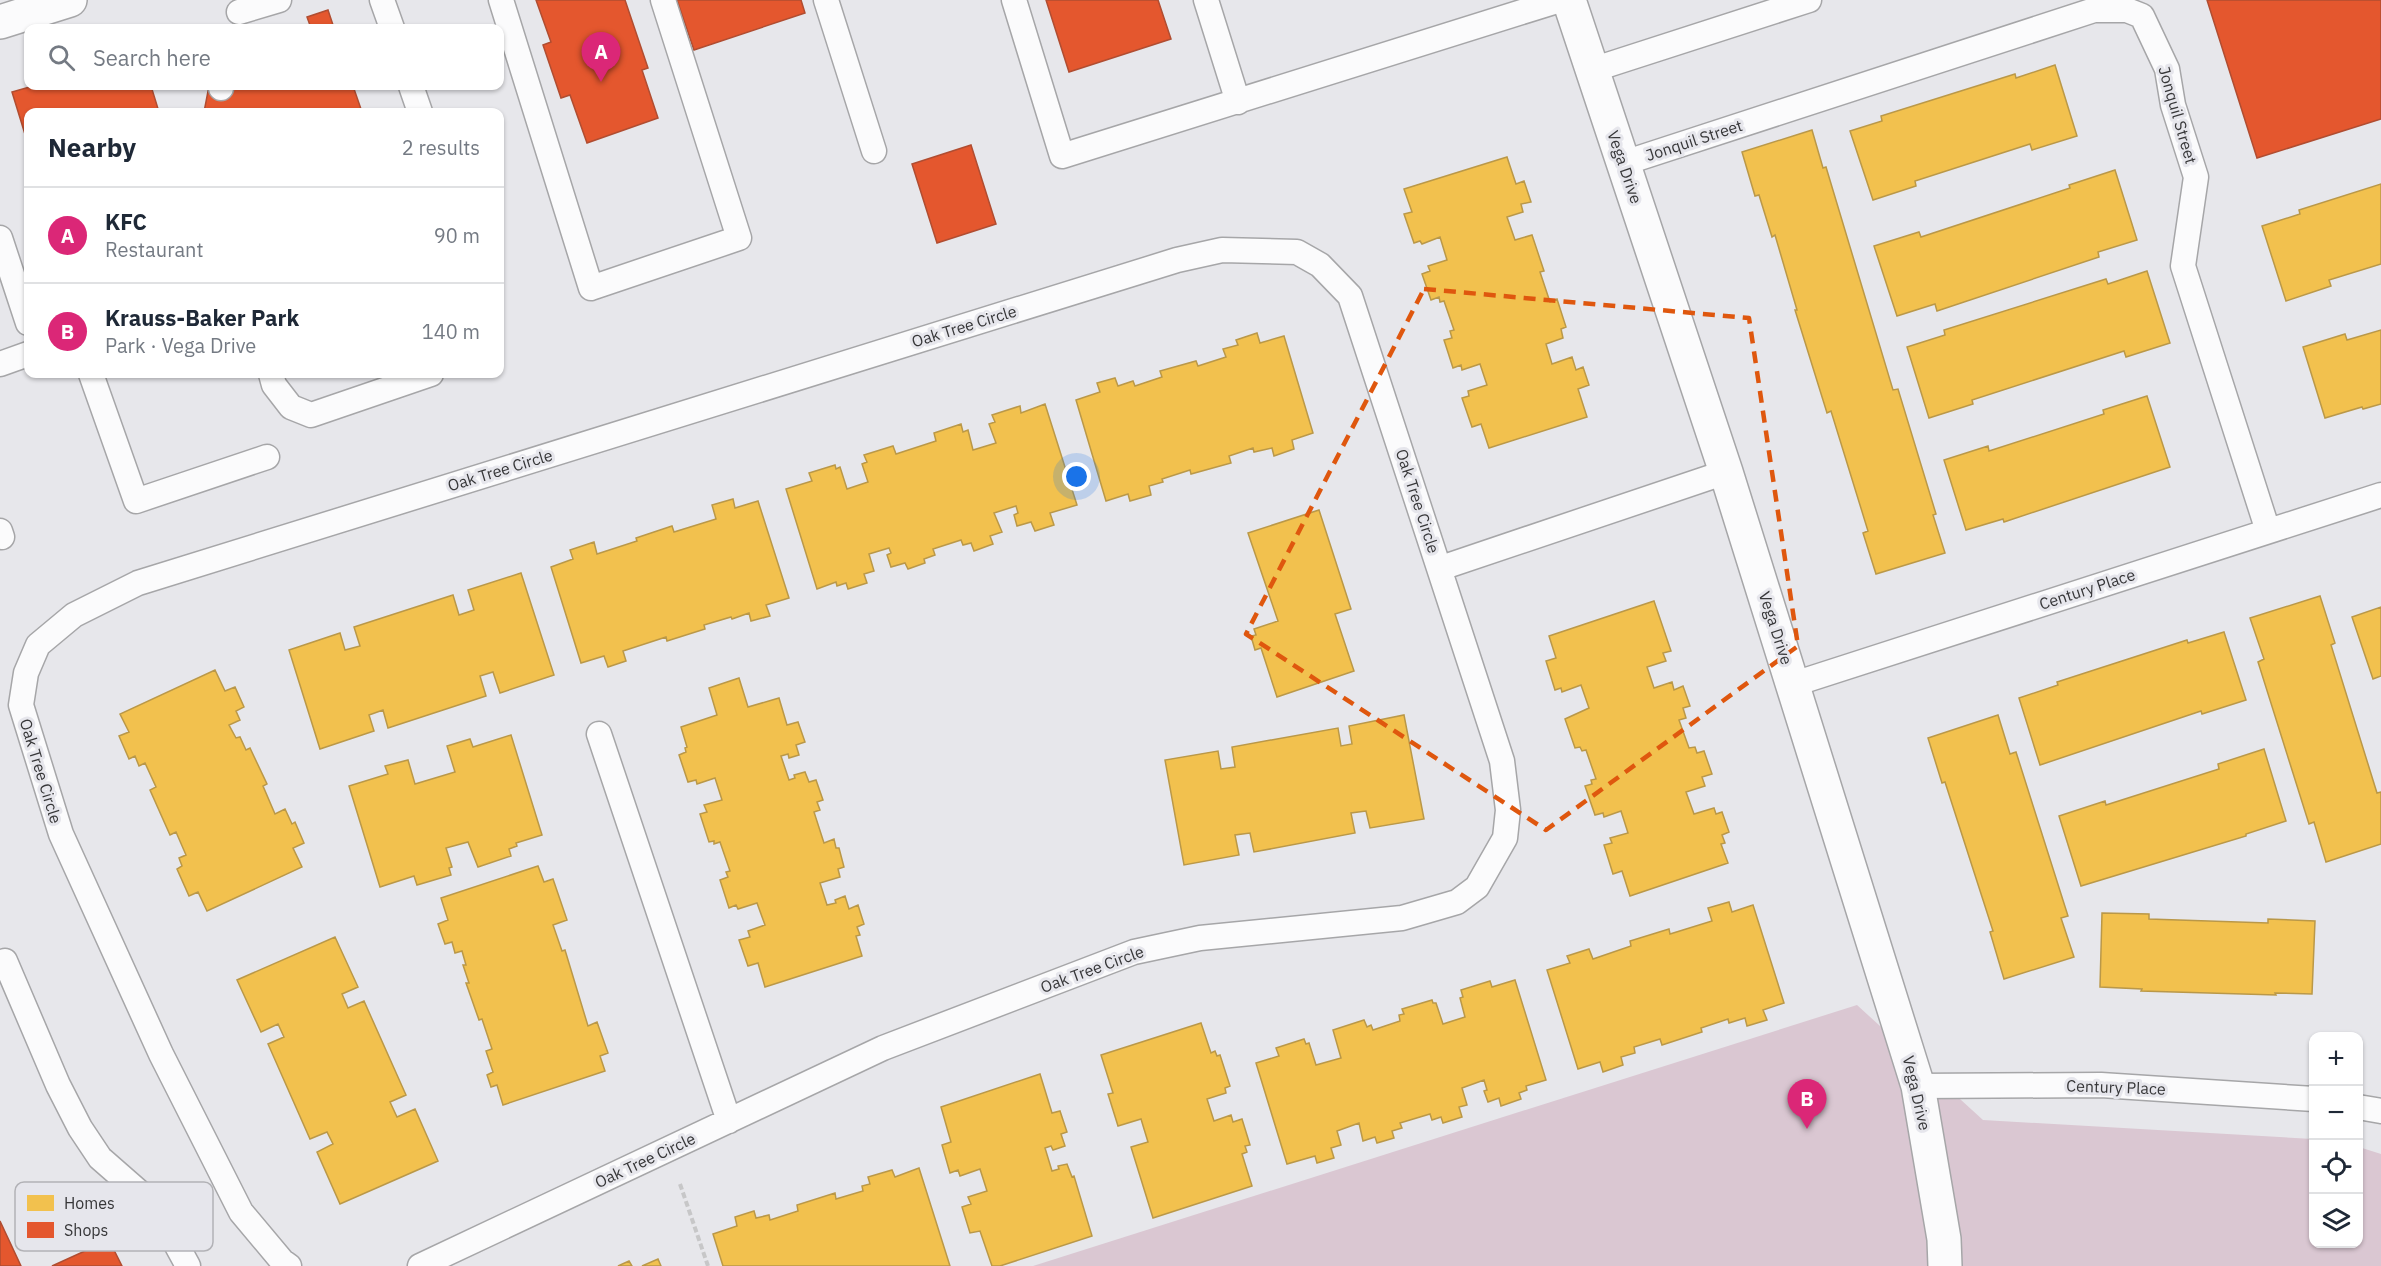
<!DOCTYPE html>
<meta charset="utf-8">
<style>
:root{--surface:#fff;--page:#f6f6f7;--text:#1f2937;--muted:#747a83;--line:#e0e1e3;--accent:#db2777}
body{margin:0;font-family:"IBM Plex Sans",sans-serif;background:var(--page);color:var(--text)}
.controls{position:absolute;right:18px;bottom:18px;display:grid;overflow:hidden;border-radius:12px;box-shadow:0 2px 4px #0004}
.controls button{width:54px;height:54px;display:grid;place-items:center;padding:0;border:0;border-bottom:2px solid var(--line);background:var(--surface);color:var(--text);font:30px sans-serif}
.you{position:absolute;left:1077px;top:477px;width:21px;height:21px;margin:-15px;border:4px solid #fff;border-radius:50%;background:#1a73e8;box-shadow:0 0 0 9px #1a73e833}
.badge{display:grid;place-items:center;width:39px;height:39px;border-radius:50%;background:var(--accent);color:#fff;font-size:20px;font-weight:700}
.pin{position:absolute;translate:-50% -50px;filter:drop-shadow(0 2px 3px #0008)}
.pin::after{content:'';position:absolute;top:32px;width:21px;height:18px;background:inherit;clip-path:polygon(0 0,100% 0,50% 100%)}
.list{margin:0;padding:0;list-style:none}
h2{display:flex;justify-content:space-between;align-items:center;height:78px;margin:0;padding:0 24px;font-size:26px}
h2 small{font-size:20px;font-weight:400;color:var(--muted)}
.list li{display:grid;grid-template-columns:39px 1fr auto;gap:18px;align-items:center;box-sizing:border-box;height:96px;padding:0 24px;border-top:2px solid var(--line)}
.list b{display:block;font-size:22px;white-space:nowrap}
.list p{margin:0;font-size:20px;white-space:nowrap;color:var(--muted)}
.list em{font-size:20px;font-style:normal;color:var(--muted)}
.icon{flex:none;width:33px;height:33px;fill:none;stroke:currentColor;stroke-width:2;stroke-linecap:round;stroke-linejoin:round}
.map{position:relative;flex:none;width:2381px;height:1266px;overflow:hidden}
.search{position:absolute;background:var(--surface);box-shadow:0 2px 4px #0004;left:24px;top:24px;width:480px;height:66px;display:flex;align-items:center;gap:15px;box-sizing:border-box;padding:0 21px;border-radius:12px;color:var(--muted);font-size:22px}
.panel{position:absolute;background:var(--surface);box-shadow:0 2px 4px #0004;left:24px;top:108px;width:480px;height:270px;border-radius:12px}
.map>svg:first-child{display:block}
</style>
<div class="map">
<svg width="2381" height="1266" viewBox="0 0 2381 1266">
<rect width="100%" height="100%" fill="#e7e7eb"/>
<path fill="#dac7d2" d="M 1857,1005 L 1983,1120 L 2313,1139 L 2314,1244 L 2358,1244 L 2359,1147 L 2381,1154 L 2381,1266 L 1033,1266 Z"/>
<path fill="#f2c14e" stroke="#ba9848" stroke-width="1.5" d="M 2055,65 L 2077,136 L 2032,150 L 2030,144 L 1915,181 L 1916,186 L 1873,200 L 1850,131 L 1882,121 L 1881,116 L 2015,74 L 2016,78 Z
M 1812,130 L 1823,168 L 1826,167 L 1893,390 L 1898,389 L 1936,514 L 1933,515 L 1945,553 L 1876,574 L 1863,533 L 1868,531 L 1831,411 L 1827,413 L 1795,310 L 1797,310 L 1775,235 L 1772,237 L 1759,195 L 1755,196 L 1742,152 Z
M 1507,157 L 1516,184 L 1524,181 L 1531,202 L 1521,204 L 1523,212 L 1507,217 L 1515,240 L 1532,235 L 1544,271 L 1540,272 L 1550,302 L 1557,299 L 1566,327 L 1561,329 L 1563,338 L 1546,344 L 1552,364 L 1572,357 L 1576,370 L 1583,367 L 1589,385 L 1578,389 L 1587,417 L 1489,448 L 1481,424 L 1472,427 L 1462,398 L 1469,396 L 1468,391 L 1487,385 L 1480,364 L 1462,370 L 1461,365 L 1453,368 L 1444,340 L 1452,338 L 1450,331 L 1454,330 L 1444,301 L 1440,302 L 1439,297 L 1431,300 L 1422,274 L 1430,271 L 1428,266 L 1447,260 L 1440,237 L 1422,244 L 1420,241 L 1414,243 L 1404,214 L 1412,212 L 1404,189 Z
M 2115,170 L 2137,240 L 2098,252 L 2099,257 L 1937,311 L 1935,304 L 1897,316 L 1874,246 L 1919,232 L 1921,237 L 2070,188 L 2069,185 Z
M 2381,184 L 2381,264 L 2329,280 L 2331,286 L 2286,301 L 2262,226 L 2300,214 L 2299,210 Z
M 2147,271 L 2170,343 L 2126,357 L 2124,351 L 1972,400 L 1973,404 L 1929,418 L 1907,347 L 1945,335 L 1944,330 L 2106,279 L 2108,284 Z
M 2381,330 L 2381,404 L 2363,409 L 2362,407 L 2325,418 L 2303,347 L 2345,334 L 2347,340 Z
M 1257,333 L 1260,343 L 1284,336 L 1313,433 L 1292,440 L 1294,449 L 1274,456 L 1272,448 L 1254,452 L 1253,448 L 1229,456 L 1231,463 L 1191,474 L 1190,470 L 1162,479 L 1163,482 L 1149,486 L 1151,495 L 1130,501 L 1128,494 L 1106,501 L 1076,400 L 1100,392 L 1097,383 L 1115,378 L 1118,386 L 1133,381 L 1135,386 L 1162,377 L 1160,371 L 1196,361 L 1198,366 L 1226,357 L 1223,349 L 1238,345 L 1236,340 Z
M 2147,396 L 2170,467 L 2004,522 L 2003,519 L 1966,530 L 1944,460 L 1988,446 L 1989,451 L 2104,414 L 2103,410 Z
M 1045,404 L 1077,505 L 1050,513 L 1054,525 L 1035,531 L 1031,522 L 1017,526 L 1014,515 L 1018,513 L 1016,506 L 994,513 L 1002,532 L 990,536 L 993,544 L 974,551 L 971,543 L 963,545 L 961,540 L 933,549 L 935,555 L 924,559 L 925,563 L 908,569 L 905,563 L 891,567 L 887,555 L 891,553 L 889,548 L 869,554 L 874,571 L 864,574 L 867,583 L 848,589 L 846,583 L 837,586 L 836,582 L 817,589 L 786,489 L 812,481 L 809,473 L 835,465 L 836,469 L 840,467 L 847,489 L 868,482 L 862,464 L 867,462 L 864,455 L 893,446 L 896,454 L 936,441 L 934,433 L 961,424 L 963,432 L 968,430 L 973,450 L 996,443 L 989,424 L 995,422 L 992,415 L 1020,406 L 1021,413 Z
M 733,499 L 735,508 L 758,501 L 789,598 L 766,605 L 770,616 L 751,621 L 749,613 L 732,619 L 731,617 L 704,625 L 705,629 L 667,641 L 666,637 L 623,651 L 626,661 L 608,667 L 604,656 L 581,663 L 551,567 L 573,559 L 570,550 L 594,542 L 597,554 L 637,541 L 636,538 L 672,526 L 674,532 L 716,519 L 712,505 Z
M 1319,510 L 1351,609 L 1335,614 L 1354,671 L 1277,697 L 1261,648 L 1255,650 L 1251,636 L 1256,635 L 1254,629 L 1278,621 L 1248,533 Z
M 521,573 L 554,675 L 500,693 L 493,672 L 480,676 L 486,696 L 388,728 L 383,710 L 369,715 L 374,731 L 320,749 L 289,650 L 340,633 L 345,650 L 360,646 L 354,627 L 453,595 L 459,615 L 474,610 L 468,590 Z
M 2320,596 L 2335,643 L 2331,645 L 2377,793 L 2381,792 L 2381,844 L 2326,862 L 2314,822 L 2309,824 L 2258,662 L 2264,659 L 2250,618 Z
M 1654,601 L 1671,651 L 1663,653 L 1666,661 L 1647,667 L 1654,688 L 1672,682 L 1674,690 L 1683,686 L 1690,706 L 1683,708 L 1686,718 L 1679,720 L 1689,748 L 1695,747 L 1697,753 L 1704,751 L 1712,774 L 1702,777 L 1705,786 L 1686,792 L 1694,814 L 1714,808 L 1716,814 L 1722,812 L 1729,832 L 1722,835 L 1725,843 L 1721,844 L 1728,863 L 1630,896 L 1622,871 L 1613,874 L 1604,845 L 1612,843 L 1610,838 L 1628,833 L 1621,811 L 1604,817 L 1603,813 L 1595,815 L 1585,786 L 1592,784 L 1591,780 L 1596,779 L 1586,750 L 1582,751 L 1580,747 L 1575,748 L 1565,719 L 1589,708 L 1581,685 L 1562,692 L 1561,688 L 1555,690 L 1546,661 L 1556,658 L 1549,636 Z
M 2381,607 L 2381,676 L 2373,679 L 2352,617 Z
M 2224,632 L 2246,700 L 2202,714 L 2201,711 L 2040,765 L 2019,698 L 2058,685 L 2057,682 L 2187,640 L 2188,643 Z
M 215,670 L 225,691 L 235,687 L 244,707 L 236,711 L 240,720 L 229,725 L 236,738 L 240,737 L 246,750 L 250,748 L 267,784 L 263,786 L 275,814 L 285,809 L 292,824 L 295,822 L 304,843 L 293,848 L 302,867 L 207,911 L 198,892 L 189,896 L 177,869 L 182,866 L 179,858 L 186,855 L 176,832 L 170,835 L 150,790 L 156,787 L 145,763 L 139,766 L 135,756 L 129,759 L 119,736 L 129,732 L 120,714 Z
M 739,678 L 748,707 L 779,698 L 787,725 L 798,722 L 805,742 L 796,745 L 799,755 L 789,758 L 788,754 L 781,756 L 789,780 L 795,778 L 794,775 L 805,772 L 809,782 L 816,780 L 823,800 L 817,802 L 820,810 L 814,812 L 824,843 L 834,839 L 836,848 L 839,848 L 844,867 L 838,869 L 840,877 L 820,883 L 827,905 L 836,903 L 835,900 L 845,896 L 849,909 L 858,905 L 864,924 L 857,927 L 860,935 L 856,936 L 862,956 L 765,987 L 758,963 L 748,966 L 739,940 L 750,937 L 748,931 L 765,925 L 757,903 L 738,909 L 736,905 L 729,908 L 720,880 L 728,877 L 726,872 L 730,871 L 720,842 L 714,844 L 714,841 L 709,842 L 700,814 L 707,812 L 704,805 L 722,800 L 715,778 L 697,784 L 696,780 L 688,782 L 679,755 L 686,752 L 685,748 L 687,747 L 681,727 L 717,715 L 709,688 Z
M 1404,715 L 1424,819 L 1370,828 L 1366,811 L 1351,813 L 1355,833 L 1254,852 L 1250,833 L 1235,835 L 1239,855 L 1184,865 L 1165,760 L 1218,751 L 1221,769 L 1235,767 L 1232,747 L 1338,728 L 1341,746 L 1352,744 L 1349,726 Z
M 1998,715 L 2010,754 L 2016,752 L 2068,916 L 2061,918 L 2074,957 L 2004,979 L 1990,932 L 1993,931 L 1945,782 L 1942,783 L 1928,738 Z
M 511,735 L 542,835 L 516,843 L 517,846 L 509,849 L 511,856 L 478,867 L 468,842 L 446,848 L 452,867 L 449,868 L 451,875 L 417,885 L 414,876 L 380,887 L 349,786 L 388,774 L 385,766 L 408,760 L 415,784 L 455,772 L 447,746 L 470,739 L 473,747 Z
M 2264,749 L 2286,821 L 2246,834 L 2246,836 L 2081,886 L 2059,816 L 2105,801 L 2106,805 L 2219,769 L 2218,764 Z
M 538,866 L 544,882 L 553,879 L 567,920 L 553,925 L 562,951 L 565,950 L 588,1026 L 597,1022 L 608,1053 L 600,1056 L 605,1071 L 503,1105 L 497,1085 L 491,1087 L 487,1075 L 493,1072 L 486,1051 L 492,1049 L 482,1019 L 479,1020 L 466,983 L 469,983 L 463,965 L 466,965 L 462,951 L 455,953 L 452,942 L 445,944 L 438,924 L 448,920 L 441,898 Z
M 1729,902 L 1732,912 L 1753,905 L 1784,1003 L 1763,1010 L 1767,1020 L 1747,1026 L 1745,1018 L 1729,1023 L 1728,1019 L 1701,1028 L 1702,1032 L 1662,1045 L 1660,1039 L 1634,1047 L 1635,1053 L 1621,1057 L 1623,1065 L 1603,1072 L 1600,1062 L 1578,1069 L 1547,970 L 1570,963 L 1567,956 L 1589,949 L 1593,959 L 1631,946 L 1630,941 L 1669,929 L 1670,934 L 1712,921 L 1708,908 Z
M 2102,913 L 2149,914 L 2149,919 L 2268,923 L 2268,919 L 2315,921 L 2312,994 L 2275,993 L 2276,995 L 2141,991 L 2142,989 L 2100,987 Z
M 335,937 L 358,987 L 342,994 L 348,1008 L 364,1001 L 406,1095 L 390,1102 L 397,1117 L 415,1109 L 438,1161 L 340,1204 L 317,1152 L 333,1144 L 327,1132 L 310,1139 L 268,1044 L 284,1037 L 278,1024 L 261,1032 L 237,980 Z
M 1515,980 L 1546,1080 L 1526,1086 L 1527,1090 L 1519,1093 L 1521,1099 L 1501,1106 L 1499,1098 L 1488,1102 L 1484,1091 L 1487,1090 L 1484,1080 L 1462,1088 L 1467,1105 L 1459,1107 L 1462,1117 L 1443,1123 L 1441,1117 L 1432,1120 L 1430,1114 L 1400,1123 L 1402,1128 L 1392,1131 L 1394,1138 L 1377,1143 L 1375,1137 L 1363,1141 L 1359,1123 L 1337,1131 L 1341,1145 L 1331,1148 L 1334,1158 L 1317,1163 L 1315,1156 L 1287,1164 L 1256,1063 L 1279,1056 L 1276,1048 L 1304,1039 L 1306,1044 L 1309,1043 L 1316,1065 L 1341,1058 L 1333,1030 L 1364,1020 L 1367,1027 L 1371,1025 L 1373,1030 L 1400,1021 L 1399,1015 L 1404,1014 L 1402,1009 L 1432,1000 L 1433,1003 L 1436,1003 L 1443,1024 L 1465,1017 L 1460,998 L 1463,997 L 1461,990 L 1490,981 L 1492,987 Z
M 1201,1023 L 1211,1053 L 1215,1051 L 1217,1056 L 1220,1055 L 1230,1086 L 1225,1088 L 1226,1093 L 1207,1099 L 1214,1121 L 1231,1115 L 1233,1122 L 1242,1119 L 1250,1145 L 1245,1146 L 1247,1152 L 1242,1154 L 1252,1186 L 1153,1218 L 1131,1147 L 1148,1142 L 1141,1119 L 1118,1126 L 1108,1094 L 1113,1093 L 1101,1055 Z
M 1040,1074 L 1052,1113 L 1060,1111 L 1067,1132 L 1061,1134 L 1065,1146 L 1053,1150 L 1051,1146 L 1045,1148 L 1052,1171 L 1059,1169 L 1058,1166 L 1067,1164 L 1072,1177 L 1074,1176 L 1092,1236 L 1000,1266 L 992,1266 L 980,1231 L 970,1233 L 962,1207 L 971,1204 L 968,1197 L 987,1191 L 980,1169 L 960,1176 L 958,1170 L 950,1173 L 942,1145 L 951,1142 L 941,1107 Z
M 919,1168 L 950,1266 L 723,1266 L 713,1234 L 737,1226 L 735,1217 L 754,1211 L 756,1218 L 769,1215 L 770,1220 L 798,1211 L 797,1205 L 835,1193 L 836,1199 L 863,1191 L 862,1186 L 870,1184 L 868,1177 L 892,1170 L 895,1177 Z
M 658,1259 L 661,1266 L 642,1266 Z
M 629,1261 L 632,1266 L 618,1266 Z"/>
<path fill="#e4572e" stroke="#b04d31" stroke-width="1.5" d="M 536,0 L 625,0 L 648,68 L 642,70 L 658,118 L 587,143 L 570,95 L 561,98 L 543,45 L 551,42 Z
M 677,0 L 801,0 L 805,13 L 694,50 Z
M 1046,0 L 1158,0 L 1171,39 L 1069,72 Z
M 2207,0 L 2381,0 L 2381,119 L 2257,158 Z
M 328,10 L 334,28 L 311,28 L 307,17 Z
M 33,86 L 151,86 L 159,112 L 28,112 L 28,144 L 12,92 Z
M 209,86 L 246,87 L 255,86 L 265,88 L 266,86 L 353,86 L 362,112 L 204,112 Z
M 971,145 L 996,224 L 937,243 L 912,164 Z
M 0,1221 L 21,1266 L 0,1266 Z
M 109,1240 L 122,1266 L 52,1266 Z"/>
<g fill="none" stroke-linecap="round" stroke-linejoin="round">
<g stroke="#a6a6a8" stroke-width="27">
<path id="service" d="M 382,0 L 392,28
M 501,0 L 591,288 L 739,238 L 663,0
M 826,0 L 874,151
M 1014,0 L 1062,156 L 1560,0
M 1206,0 L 1238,102
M 239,12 L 279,0
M 1592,70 L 1809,0
M 411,86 L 420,112
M 221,88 L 221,86
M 1624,163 L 2094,10 L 2127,10 L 2142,16 L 2167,69 L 2173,105 L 2196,177 L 2183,266 L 2268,531
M 0,238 L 28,323
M 0,364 L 28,354
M 91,374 L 136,501 L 267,457
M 271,374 L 274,385 L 291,407 L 311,415 L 431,374
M 0,531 L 2,537
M 1441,568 L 1726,472
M 1794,684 L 2381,495
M 599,734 L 729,1121
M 0,963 L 5,961 L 58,1085 L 80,1128 L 100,1158 L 156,1207 L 188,1266
M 1918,1086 L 2101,1085 L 2314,1099
M 2358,1107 L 2381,1111
M 289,1266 L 282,1261 L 241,1212 L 161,1054 L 61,834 L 21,705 L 26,673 L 38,645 L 74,615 L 138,583 L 1177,260 L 1222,250 L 1297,252 L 1320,265 L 1350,296 L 1502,761 L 1508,810 L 1505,838 L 1477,887 L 1457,902 L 1402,918 L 1200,938 L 1134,952 L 883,1048 L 420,1266"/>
</g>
<g stroke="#a6a6a8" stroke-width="36">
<path id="minor" d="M 1569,0 L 1726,472 L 1918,1086 L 1944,1239 L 1945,1266"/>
</g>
<g stroke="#a6a6a8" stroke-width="36">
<path id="secondary" d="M 0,22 L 70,0"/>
</g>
<path stroke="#c7c7c8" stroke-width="4" stroke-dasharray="6 3" stroke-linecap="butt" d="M 680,1184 L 708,1266"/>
<use href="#service" stroke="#fbfbfc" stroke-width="24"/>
<use href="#minor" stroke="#fbfbfc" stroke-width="33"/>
<use href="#secondary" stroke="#fbfbfc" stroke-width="33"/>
</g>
<path fill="none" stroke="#df570e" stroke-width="4.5" stroke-dasharray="12 8" stroke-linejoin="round" d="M 1424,289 L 1749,318 L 1798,646 L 1546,830 L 1246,634 Z"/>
<g text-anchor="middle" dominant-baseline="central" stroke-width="6" stroke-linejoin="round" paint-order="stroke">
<g font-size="16" fill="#373739" stroke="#e6e6ec">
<text transform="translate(2178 115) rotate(74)">Jonquil Street</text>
<text transform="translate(1694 140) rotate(-18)">Jonquil Street</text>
<text transform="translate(1625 167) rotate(71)">Vega Drive</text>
<text transform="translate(964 326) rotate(-17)">Oak Tree Circle</text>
<text transform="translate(500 470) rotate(-17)">Oak Tree Circle</text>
<text transform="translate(1418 501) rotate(72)">Oak Tree Circle</text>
<text transform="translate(2087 589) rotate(-18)">Century Place</text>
<text transform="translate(1776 628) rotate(72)">Vega Drive</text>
<text transform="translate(41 771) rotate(73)">Oak Tree Circle</text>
<text transform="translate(1092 969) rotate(-20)">Oak Tree Circle</text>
<text transform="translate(2116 1087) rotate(2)">Century Place</text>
<text transform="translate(1917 1093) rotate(77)">Vega Drive</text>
<text transform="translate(645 1160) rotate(-25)">Oak Tree Circle</text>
</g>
</g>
<rect x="15" y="1182" width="198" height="69" rx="9" fill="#e6e6ec" stroke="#b2b2b6" stroke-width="1.5"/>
<rect x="27" y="1195" width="27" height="16" fill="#f2c14e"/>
<rect x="27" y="1222" width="27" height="16" fill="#e4572e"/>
<g font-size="16" fill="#373739">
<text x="64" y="1209">Homes</text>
<text x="64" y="1236">Shops</text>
</g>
</svg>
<div class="controls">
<button>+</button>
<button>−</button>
<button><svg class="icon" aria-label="locate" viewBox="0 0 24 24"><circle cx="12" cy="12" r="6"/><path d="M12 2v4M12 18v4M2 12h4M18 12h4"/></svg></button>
<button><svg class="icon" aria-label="layers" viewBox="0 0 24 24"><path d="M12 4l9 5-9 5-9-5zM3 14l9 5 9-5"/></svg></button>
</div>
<div class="you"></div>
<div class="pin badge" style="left:601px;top:82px">A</div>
<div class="pin badge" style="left:1807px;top:1129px">B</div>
<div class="search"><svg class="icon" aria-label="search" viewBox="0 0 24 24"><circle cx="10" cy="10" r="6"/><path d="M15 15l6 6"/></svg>Search here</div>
<section class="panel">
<h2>Nearby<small>2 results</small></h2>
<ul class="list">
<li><span class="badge">A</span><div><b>KFC</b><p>Restaurant</p></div><em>90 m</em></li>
<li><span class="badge">B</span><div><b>Krauss-Baker Park</b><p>Park · Vega Drive</p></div><em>140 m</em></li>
</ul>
</section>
</div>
